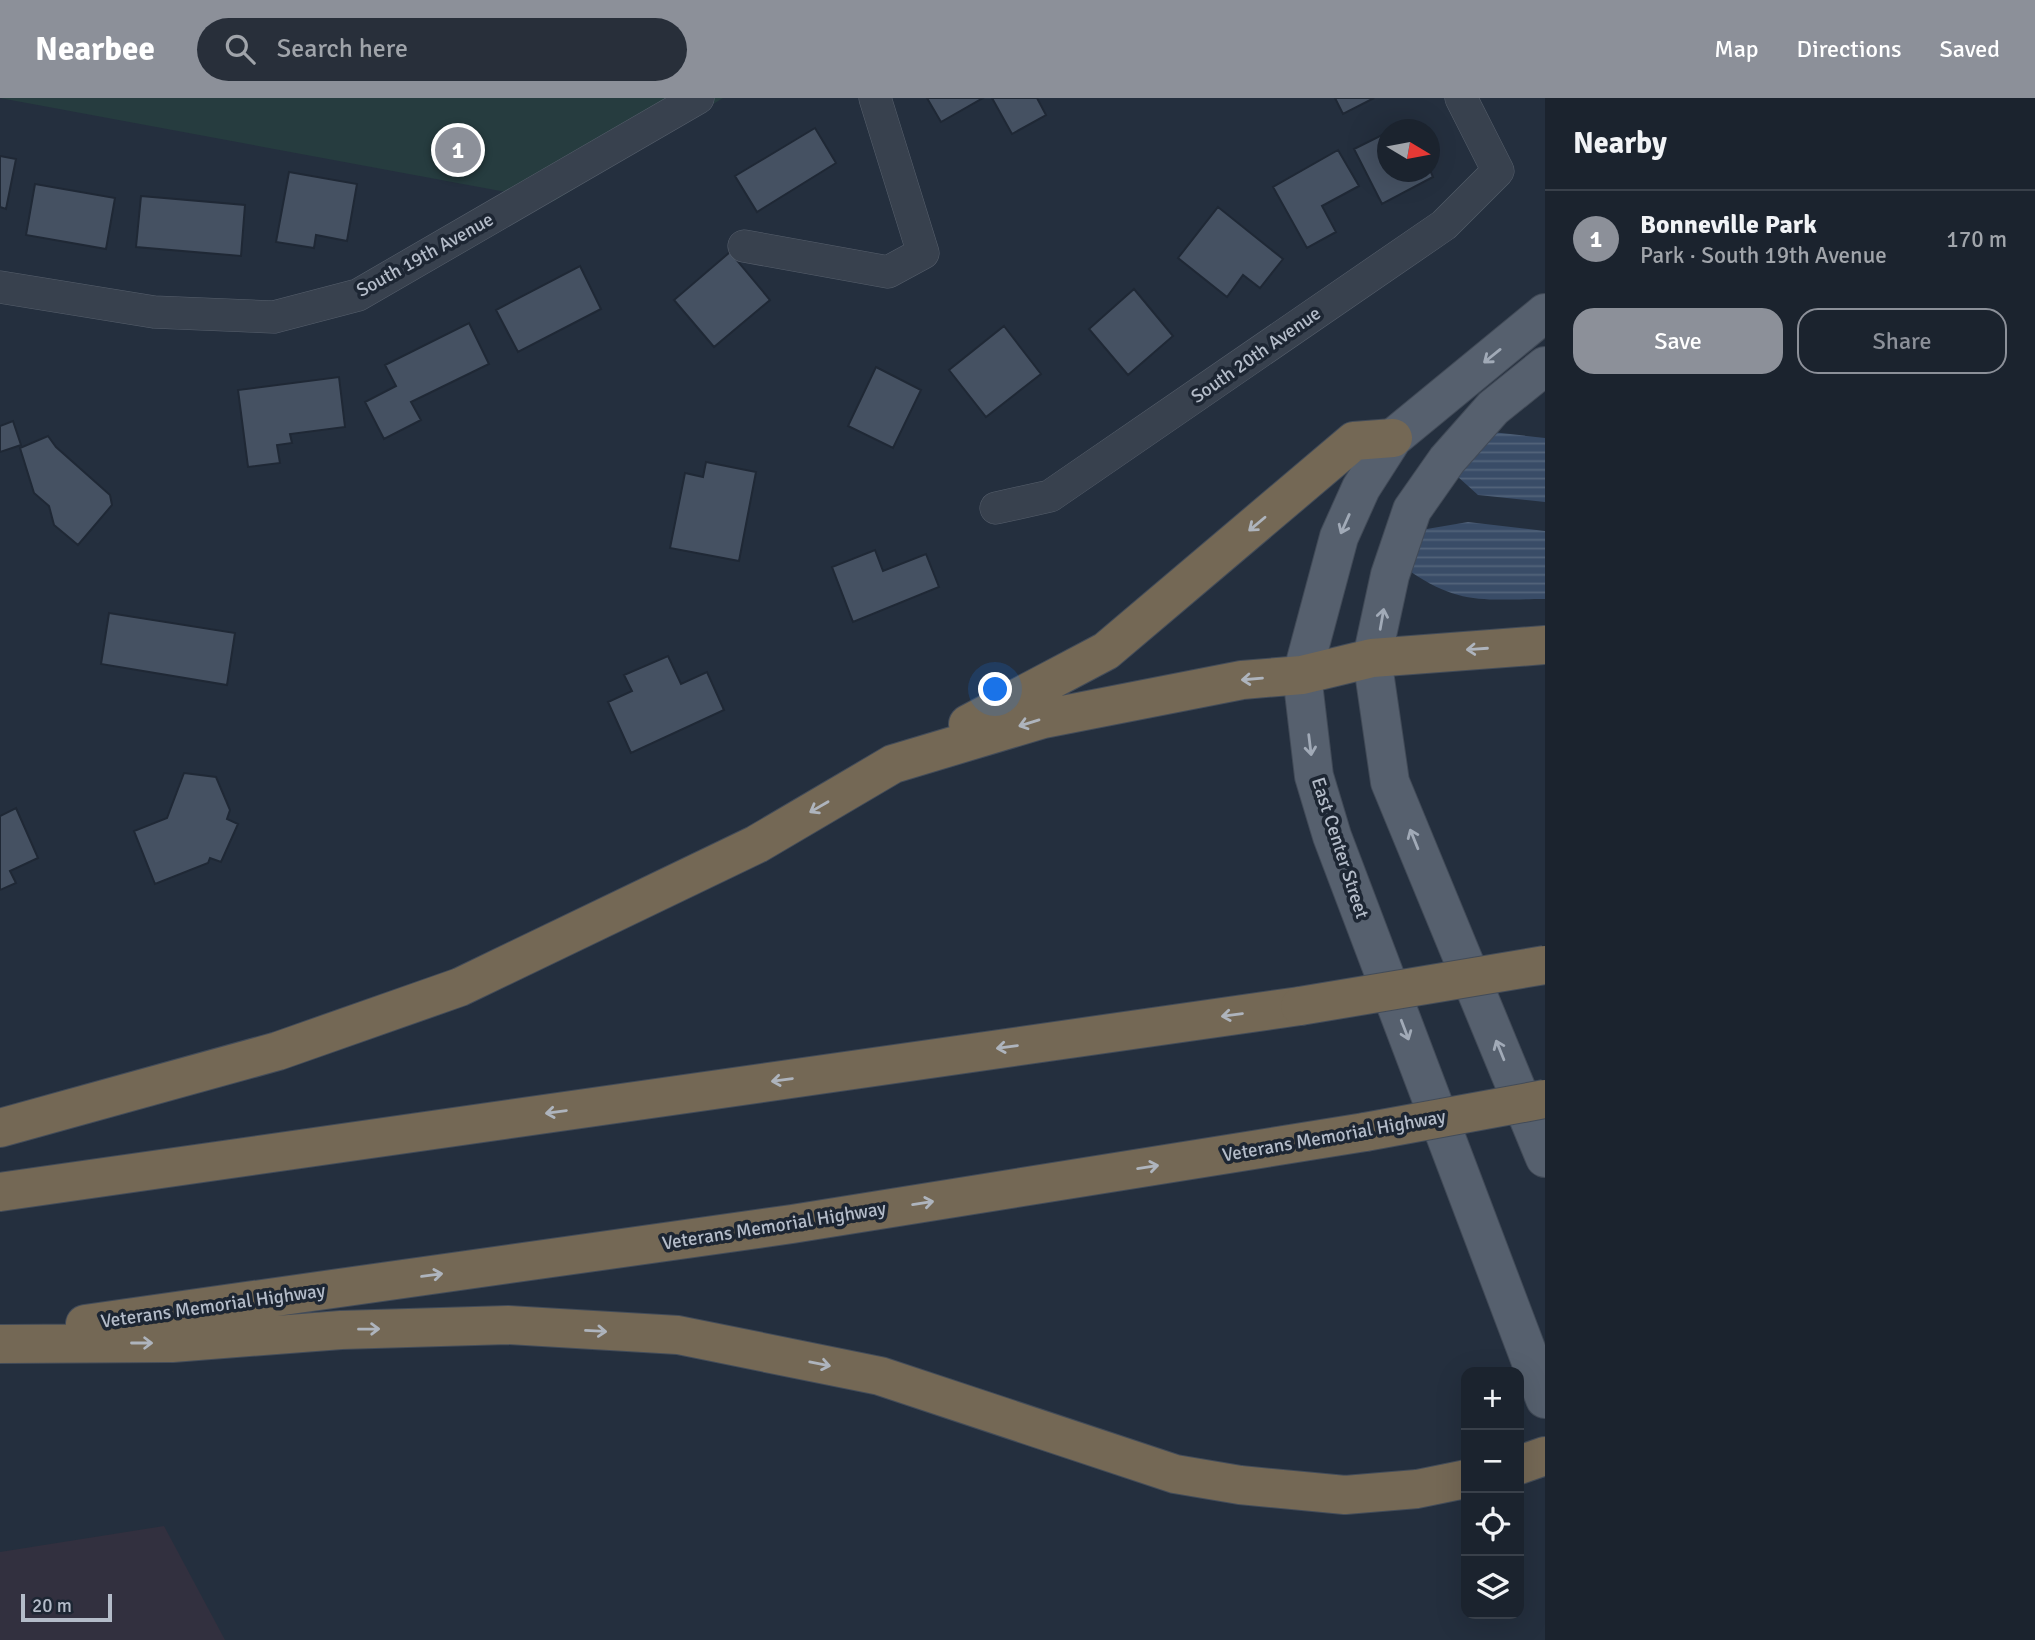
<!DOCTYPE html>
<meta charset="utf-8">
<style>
:root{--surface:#1b232e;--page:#282f3a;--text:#f1f3f6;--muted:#a0a4aa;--line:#39404a;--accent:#8c9099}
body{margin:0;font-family:Signika,sans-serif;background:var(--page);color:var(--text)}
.controls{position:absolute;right:21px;bottom:21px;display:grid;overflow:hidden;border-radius:14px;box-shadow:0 7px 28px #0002}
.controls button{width:63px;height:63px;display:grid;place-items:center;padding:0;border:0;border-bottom:2px solid var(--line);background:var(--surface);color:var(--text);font:35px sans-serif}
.compass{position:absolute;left:1377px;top:21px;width:63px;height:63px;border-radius:50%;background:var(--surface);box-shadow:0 7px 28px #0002;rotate:100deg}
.scale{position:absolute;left:21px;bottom:18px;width:91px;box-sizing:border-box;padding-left:7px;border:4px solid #b4bcc9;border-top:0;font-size:19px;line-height:24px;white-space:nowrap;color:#b4bcc9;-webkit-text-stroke:5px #1d2633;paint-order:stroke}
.you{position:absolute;left:996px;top:592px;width:24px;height:24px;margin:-18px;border:5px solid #fff;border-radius:50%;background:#1a73e8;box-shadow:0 0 0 10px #1a73e833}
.badge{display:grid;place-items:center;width:46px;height:46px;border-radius:50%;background:var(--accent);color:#fff;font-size:23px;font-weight:700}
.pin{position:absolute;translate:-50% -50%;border:4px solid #fff;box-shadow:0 2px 7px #0006}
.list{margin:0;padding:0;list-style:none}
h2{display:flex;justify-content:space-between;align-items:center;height:91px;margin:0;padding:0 28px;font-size:30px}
h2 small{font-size:23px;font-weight:400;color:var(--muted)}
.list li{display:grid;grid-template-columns:46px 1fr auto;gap:21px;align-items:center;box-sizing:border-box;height:98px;padding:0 28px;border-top:2px solid var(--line)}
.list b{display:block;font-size:26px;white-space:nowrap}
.list p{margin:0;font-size:23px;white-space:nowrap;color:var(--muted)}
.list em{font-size:23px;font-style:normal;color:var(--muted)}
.actions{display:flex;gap:14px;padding:21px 28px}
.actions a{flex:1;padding:16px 0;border:2px solid var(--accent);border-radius:21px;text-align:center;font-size:24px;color:var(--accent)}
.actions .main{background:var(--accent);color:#fff}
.icon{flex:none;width:38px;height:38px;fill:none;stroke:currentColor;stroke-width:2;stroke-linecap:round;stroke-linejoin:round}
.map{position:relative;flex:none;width:1545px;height:1542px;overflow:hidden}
header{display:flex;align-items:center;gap:42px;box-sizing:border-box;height:98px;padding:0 35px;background:var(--accent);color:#fff}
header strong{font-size:33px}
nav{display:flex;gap:38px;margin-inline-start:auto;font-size:24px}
.search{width:490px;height:63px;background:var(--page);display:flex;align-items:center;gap:18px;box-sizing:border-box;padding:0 24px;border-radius:38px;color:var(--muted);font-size:26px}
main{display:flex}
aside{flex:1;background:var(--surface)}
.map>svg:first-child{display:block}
</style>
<header>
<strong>Nearbee</strong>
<div class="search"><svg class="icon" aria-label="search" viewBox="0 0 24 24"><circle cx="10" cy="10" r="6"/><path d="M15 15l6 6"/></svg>Search here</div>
<nav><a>Map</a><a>Directions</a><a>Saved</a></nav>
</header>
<main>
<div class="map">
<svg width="1545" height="1542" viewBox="0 0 1545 1542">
<defs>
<pattern id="water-rules" width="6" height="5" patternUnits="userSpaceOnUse" patternTransform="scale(1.75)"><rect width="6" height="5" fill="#394c67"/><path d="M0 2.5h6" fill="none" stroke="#53647b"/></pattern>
</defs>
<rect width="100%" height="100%" fill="#242f3e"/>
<path fill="#32303f" d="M 164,1428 L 225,1542 L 0,1542 L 0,1454 Z"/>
<path fill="#263c3f" d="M 0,0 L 723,0 L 554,103 Z"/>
<path fill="url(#water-rules)" d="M 1483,333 L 1545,340 L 1545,404 L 1478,397 L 1457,378 Z
M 1468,424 L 1545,433 L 1545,501 C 1487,501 1461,508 1411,474 L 1415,433 Z"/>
<path fill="#455162" stroke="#1f2835" stroke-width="2" d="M 927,0 L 983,0 L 941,24 Z
M 992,0 L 1037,0 L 1046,17 L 1012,36 Z
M 1335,0 L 1374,0 L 1343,16 Z
M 1406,25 L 1409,32 L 1393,32 Z
M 815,30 L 836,65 L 757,114 L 735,78 Z
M 1388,34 L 1388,74 L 1430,72 L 1433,79 L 1382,106 L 1354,51 Z
M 1338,52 L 1359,88 L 1322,108 L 1336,134 L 1307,150 L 1273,89 Z
M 0,58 L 16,61 L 6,111 L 0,109 Z
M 289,74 L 357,86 L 347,143 L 316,137 L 314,150 L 276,144 Z
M 35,86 L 115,100 L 106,151 L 26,137 Z
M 141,98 L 245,107 L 241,158 L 136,149 Z
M 1218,109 L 1283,161 L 1260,190 L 1243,177 L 1227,199 L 1178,160 Z
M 730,154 L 770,202 L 714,249 L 674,202 Z
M 580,168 L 601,211 L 518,254 L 496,212 Z
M 1134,191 L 1173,238 L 1128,277 L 1089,231 Z
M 469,225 L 489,266 L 411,304 L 421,322 L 384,341 L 365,304 L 396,288 L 385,267 Z
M 1004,228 L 1041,276 L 986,319 L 949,272 Z
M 876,269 L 921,292 L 893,350 L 848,328 Z
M 339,279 L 345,329 L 290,336 L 292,345 L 277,347 L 280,365 L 248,369 L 238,292 Z
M 13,323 L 21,347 L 0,354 L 0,328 Z
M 48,338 L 56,349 L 110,397 L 112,407 L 78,447 L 54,427 L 49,408 L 34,395 L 20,350 Z
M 706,364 L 756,374 L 739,463 L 670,450 L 685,375 L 703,379 Z
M 875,452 L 883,473 L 926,456 L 939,489 L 853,524 L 832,469 Z
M 109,515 L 235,535 L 227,587 L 101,566 Z
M 668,558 L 681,586 L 707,574 L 724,612 L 631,655 L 608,604 L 632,593 L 624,577 Z
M 184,675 L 216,679 L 230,712 L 227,721 L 238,726 L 221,764 L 210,760 L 208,765 L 155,786 L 134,733 L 167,720 Z
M 16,710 L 38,760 L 10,773 L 16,785 L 0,792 L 0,718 Z"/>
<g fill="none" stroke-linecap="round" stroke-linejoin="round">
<g stroke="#565f6c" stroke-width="33">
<path id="minor" d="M 744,148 L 888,174 L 923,155 L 875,0
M 0,189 L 154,214 L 274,219 L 358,197 L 698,0
M 996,410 L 1050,398 L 1444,127 L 1498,73 L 1461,0"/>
</g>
<g stroke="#414a57" stroke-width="40">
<path id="major" d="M 1545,215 L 1393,340 L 1361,390 L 1339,439 L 1302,577 L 1314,678 L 1332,738 L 1545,1301
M 1545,268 L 1493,310 L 1447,362 L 1412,412 L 1390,477 L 1372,560 L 1390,684 L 1545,1060"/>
</g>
<g stroke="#434c59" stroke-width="40">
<path id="highway" d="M 968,626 L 1106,553 L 1354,343 L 1393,340
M 0,1030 L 278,953 L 460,889 L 757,746 L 893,666 L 1043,621 L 1242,582 L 1302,577 L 1372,560 L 1545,547
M 0,1094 L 1300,908
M 85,1226 L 792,1126 L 1365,1034
M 0,1246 L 172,1245 L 341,1232 L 508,1227 L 678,1237 L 880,1278 L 1175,1376 L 1240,1387 L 1345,1397 L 1417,1391 L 1466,1381
M 1519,1367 L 1545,1358"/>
</g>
<use href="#minor" stroke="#38414e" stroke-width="32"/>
<use href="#major" stroke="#56606e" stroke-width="38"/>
<use href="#highway" stroke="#746855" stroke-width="38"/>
<g stroke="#434c59" stroke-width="40" stroke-linecap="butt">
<path id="highway-bridge" d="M 1300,908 L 1545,867
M 1365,1034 L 1545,1001"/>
</g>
<use href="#highway-bridge" stroke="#746855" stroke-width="38"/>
</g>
<defs><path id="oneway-shaft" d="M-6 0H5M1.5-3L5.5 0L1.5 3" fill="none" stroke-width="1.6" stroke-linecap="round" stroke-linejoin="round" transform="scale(1.75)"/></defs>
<g stroke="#a1aab7">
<use href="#oneway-shaft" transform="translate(1492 258) rotate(141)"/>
<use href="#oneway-shaft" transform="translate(1345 426) rotate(114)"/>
<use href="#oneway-shaft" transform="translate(1382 521) rotate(-80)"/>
<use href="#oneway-shaft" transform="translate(1310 647) rotate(83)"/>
<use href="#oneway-shaft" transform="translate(1414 741) rotate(-112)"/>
<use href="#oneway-shaft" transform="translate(1405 932) rotate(69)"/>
<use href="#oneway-shaft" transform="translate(1500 952) rotate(-112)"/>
</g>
<g stroke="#aeb4bd">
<use href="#oneway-shaft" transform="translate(1257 426) rotate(140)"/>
<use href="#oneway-shaft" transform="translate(1477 551) rotate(176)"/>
<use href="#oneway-shaft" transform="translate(1252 581) rotate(175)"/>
<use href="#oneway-shaft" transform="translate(1029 625) rotate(163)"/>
<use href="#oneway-shaft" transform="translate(819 709) rotate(150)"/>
<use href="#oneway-shaft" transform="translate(1232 917) rotate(172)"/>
<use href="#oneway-shaft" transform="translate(1007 949) rotate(172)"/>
<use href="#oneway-shaft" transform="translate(782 982) rotate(172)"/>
<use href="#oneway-shaft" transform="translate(556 1014) rotate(172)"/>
<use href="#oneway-shaft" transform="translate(1148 1069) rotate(-9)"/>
<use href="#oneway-shaft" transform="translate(923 1105) rotate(-9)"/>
<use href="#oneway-shaft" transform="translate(432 1177) rotate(-8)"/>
<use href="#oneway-shaft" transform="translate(369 1231) rotate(-1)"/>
<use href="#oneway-shaft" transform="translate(596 1233) rotate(3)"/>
<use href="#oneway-shaft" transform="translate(142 1245)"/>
<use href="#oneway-shaft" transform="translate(820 1266) rotate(11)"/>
</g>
<g text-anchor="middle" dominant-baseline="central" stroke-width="7" stroke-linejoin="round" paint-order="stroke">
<g font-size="19" fill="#b4bcc9" stroke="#1d2633">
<text transform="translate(425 157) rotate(-29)">South 19th Avenue</text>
<text transform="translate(1256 257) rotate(-35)">South 20th Avenue</text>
<text transform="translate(1340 750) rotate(72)">East Center Street</text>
<text transform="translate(1334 1038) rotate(-10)">Veterans Memorial Highway</text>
<text transform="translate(774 1128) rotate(-9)">Veterans Memorial Highway</text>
<text transform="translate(213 1208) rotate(-8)">Veterans Memorial Highway</text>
</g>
</g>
</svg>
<div class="controls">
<button>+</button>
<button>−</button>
<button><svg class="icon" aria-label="locate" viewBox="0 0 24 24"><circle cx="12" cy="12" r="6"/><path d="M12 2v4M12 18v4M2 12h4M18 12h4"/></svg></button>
<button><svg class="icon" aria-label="layers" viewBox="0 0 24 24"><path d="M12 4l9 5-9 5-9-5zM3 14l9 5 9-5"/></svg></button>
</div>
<svg class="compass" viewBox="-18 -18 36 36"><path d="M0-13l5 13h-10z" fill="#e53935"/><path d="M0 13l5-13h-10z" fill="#a0a4aa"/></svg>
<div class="scale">20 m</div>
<div class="you"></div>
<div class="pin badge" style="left:458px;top:52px">1</div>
</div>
<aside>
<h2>Nearby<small></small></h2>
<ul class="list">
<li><span class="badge">1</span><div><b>Bonneville Park</b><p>Park · South 19th Avenue</p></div><em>170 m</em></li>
</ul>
<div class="actions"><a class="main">Save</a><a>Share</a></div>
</aside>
</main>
